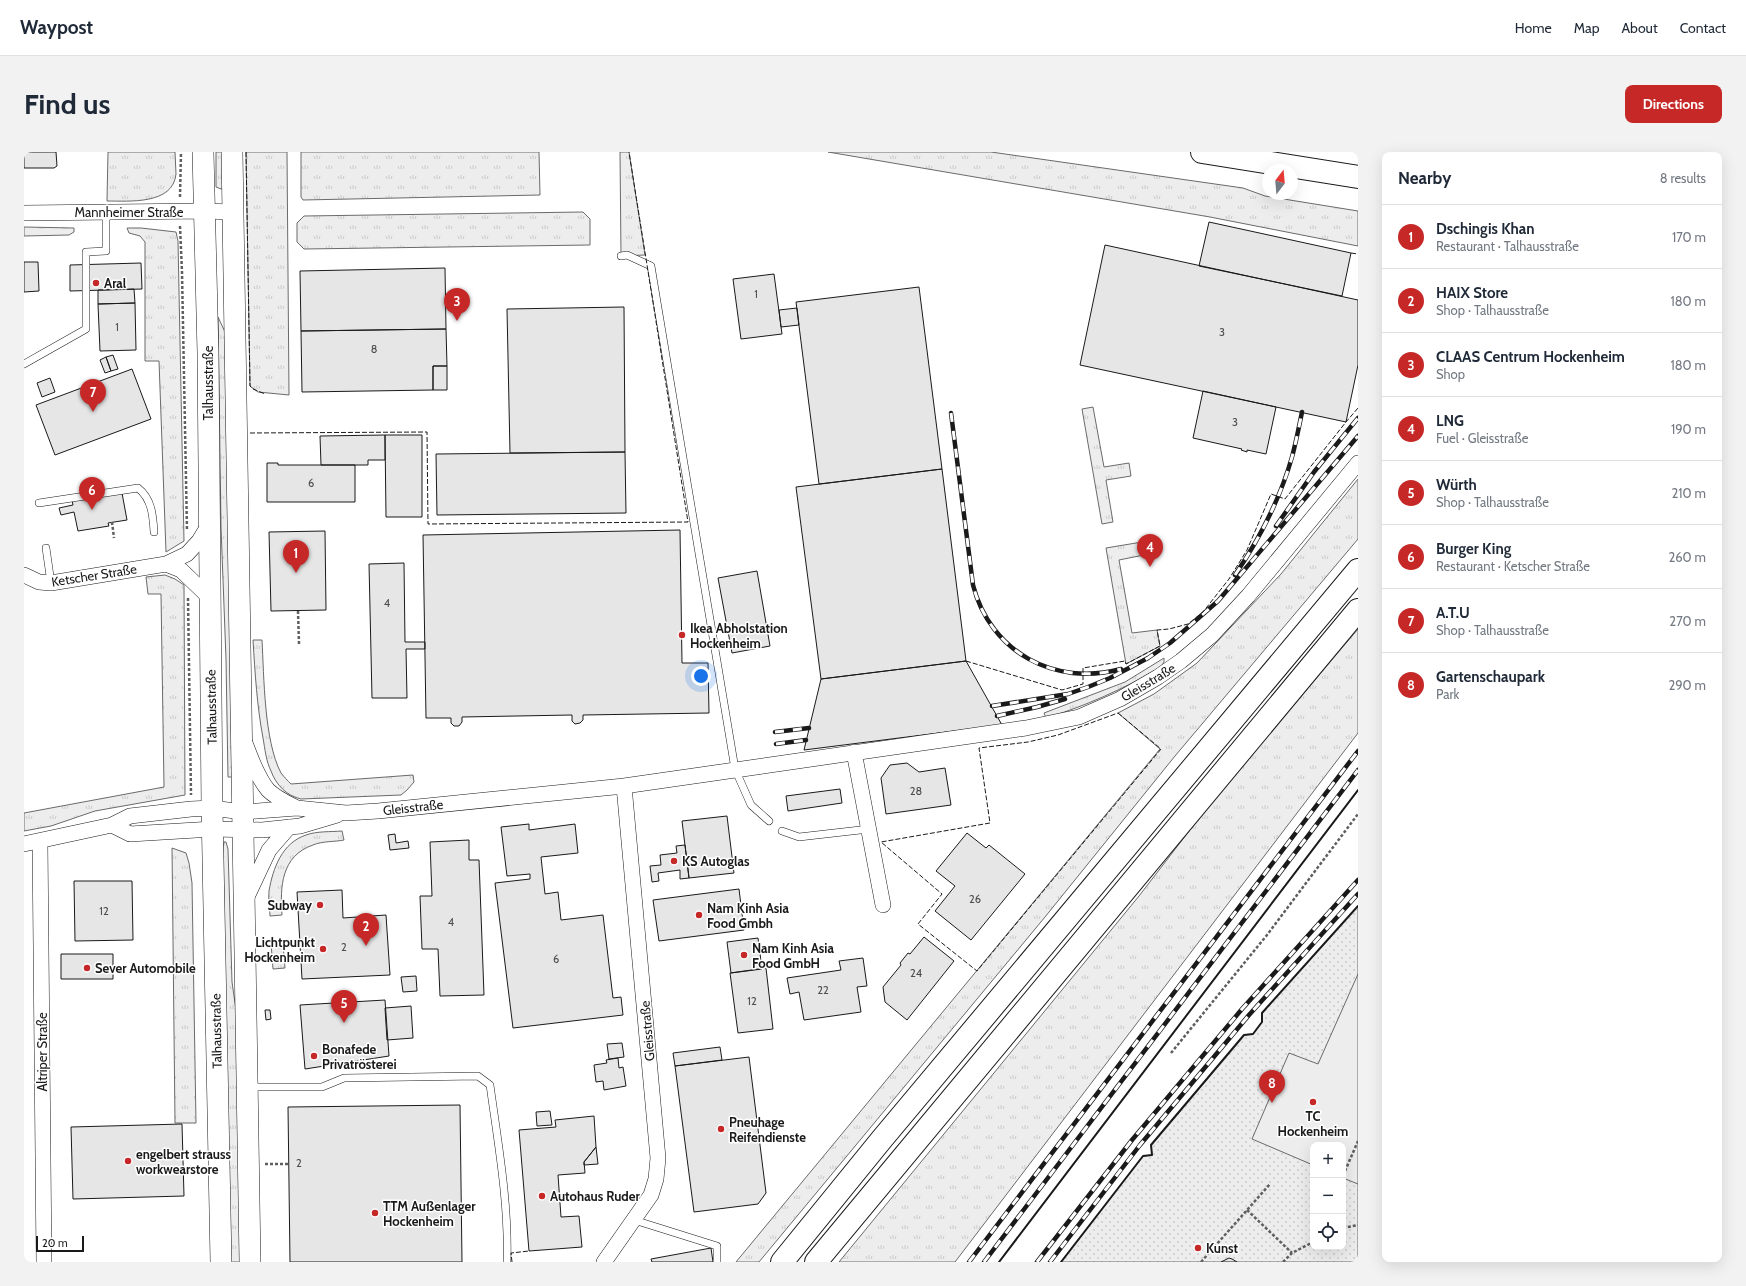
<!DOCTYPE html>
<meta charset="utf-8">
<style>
:root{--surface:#fff;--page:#f2f2f3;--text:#1f2937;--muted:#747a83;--line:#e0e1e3;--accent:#c62828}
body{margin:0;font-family:Cabin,sans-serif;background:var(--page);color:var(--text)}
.controls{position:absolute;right:12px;bottom:12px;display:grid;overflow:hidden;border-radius:8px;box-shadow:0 4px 16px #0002}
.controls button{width:36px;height:36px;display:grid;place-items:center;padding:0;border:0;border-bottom:1px solid var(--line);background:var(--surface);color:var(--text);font:20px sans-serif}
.compass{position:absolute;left:1238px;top:12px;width:36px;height:36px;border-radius:50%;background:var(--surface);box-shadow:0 4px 16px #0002;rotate:16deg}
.scale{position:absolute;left:12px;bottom:10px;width:48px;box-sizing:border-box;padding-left:4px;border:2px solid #1a1a1a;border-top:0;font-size:11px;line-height:14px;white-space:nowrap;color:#1a1a1a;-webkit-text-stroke:3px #fff;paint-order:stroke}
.you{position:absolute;left:677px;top:524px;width:14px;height:14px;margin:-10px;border:3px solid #fff;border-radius:50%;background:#1a73e8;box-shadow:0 0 0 6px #1a73e833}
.badge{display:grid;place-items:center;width:26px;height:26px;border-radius:50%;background:var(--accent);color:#fff;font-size:13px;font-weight:700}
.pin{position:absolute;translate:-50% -33px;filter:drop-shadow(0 1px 2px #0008)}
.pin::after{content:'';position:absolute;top:21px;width:14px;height:12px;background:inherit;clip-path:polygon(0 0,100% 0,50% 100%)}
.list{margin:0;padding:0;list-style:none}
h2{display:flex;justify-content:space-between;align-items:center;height:52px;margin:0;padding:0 16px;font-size:17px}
h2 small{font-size:13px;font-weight:400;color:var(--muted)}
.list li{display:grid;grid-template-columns:26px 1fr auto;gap:12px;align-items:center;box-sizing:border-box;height:64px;padding:0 16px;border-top:1px solid var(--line)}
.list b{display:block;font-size:15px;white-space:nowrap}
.list p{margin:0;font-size:13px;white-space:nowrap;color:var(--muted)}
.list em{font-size:13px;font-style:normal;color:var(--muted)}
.icon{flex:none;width:22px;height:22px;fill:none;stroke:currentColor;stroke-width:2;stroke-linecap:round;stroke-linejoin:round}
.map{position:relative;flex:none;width:1334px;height:1110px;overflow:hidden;border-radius:8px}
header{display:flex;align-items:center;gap:24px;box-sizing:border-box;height:56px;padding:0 20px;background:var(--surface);border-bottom:1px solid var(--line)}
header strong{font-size:19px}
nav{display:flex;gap:22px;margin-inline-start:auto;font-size:14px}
.intro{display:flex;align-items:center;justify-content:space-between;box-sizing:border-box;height:96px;padding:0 24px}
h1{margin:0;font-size:28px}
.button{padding:10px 18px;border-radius:8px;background:var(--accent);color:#fff;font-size:14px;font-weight:700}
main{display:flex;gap:24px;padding:0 24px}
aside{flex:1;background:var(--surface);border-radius:8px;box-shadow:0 4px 16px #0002}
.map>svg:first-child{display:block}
</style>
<header>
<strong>Waypost</strong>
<nav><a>Home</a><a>Map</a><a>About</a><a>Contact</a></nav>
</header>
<div class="intro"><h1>Find us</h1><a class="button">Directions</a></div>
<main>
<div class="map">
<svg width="1334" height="1110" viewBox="0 0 1334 1110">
<defs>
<pattern id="grass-tufts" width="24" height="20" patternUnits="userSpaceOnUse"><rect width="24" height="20" fill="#ededed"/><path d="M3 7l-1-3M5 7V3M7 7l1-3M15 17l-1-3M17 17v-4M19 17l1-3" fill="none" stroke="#cbcbcb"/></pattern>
<pattern id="park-dots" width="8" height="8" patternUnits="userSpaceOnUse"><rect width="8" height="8" fill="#ededed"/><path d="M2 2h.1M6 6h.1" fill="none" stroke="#cbcbcb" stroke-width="1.8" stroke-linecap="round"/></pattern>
</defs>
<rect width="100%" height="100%" fill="#fff"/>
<path fill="url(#grass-tufts)" stroke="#6a6a6a" d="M 84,0 L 151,0 C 151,7 152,15 152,22 C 149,53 105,49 83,49 Z
M 192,0 L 200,0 L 199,36 L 197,37 L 192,35 Z
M 222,0 L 263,0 L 265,243 L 234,240 L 226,234 Z
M 277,0 L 515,0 L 516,43 L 279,48 L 277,45 Z
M 596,0 L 605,0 L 621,103 L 597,104 Z
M 804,0 L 967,0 L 1219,36 L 1241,44 L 1334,59 L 1334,94 L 1186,65 Z
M 559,60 L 566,67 L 566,93 L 280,97 L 273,90 L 273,71 L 280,64 Z
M 0,75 L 50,76 L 50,80 L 45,83 L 0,84 Z
M 103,76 L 117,76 L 152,80 L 154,89 L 160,389 L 142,400 L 135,209 L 121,209 L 121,90 L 116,84 L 105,81 Z
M 194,165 L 201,180 L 210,625 L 204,625 L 202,507 L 197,375 Z
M 1069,255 L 1080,315 L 1105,311 L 1107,324 L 1082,328 L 1089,370 L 1078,372 L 1058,257 Z
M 1334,327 L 1334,387 L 1151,604 L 1021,765 L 735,1110 L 712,1110 L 1136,597 L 1094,561 L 1130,542 L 1173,511 L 1257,422 Z
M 1118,390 L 1120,403 L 1095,408 L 1108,481 L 1133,478 L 1136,494 L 1102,512 L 1082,396 Z
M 141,423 L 151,427 L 160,433 L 161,643 L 71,659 L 27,674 L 0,679 L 0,661 L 140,635 L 137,442 L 124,442 L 122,425 Z
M 1334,477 L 1334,581 L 931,1110 L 815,1110 L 1115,744 L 1186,652 Z
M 229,488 L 238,488 C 240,524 240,589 257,621 C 260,625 264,629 267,632 L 389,623 L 390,630 L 383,638 L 377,643 L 277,647 C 263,644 252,633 247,619 C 242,609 241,597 239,586 C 233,554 231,521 229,488 Z
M 1140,506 L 1140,510 L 1136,516 C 1099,537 1062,554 1022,566 L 1020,561 L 1101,530 Z
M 318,679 L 320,688 C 310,690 298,689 289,693 C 257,704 256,735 258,763 L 246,764 C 246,756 244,747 245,739 C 249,716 258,691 282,683 C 293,679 306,680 318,679 Z
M 200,690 L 202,690 L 204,697 L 208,830 L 217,893 L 221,1110 L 206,1110 L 199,698 Z
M 148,696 L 162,701 L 165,711 L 168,731 L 172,971 L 151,971 Z
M 247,791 L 259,791 L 261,816 L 249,817 Z"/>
<path fill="url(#park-dots)" stroke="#6a6a6a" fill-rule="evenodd" d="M 1334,754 L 1334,1110 L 1037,1110 L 1119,1004 L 1128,1003 L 1127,993 L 1220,883 L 1229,882 L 1238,870 L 1238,861 ZM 1289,993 L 1319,993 L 1319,1095 L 1289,1095 Z"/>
<path fill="#ededed" stroke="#6a6a6a" d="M 1334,822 L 1334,1032 L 1319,1026 L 1319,993 L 1289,993 L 1289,1013 L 1228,987 L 1265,901 L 1294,912 Z"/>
<path fill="#e6e6e6" stroke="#1a1a1a" d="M 0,0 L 32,0 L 33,14 L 30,16 L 0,16 Z
M 1185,70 L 1327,101 L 1318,144 L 1175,114 Z
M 1081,93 L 1334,148 L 1334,213 L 1322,270 L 1056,213 Z
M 0,110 L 14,110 L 15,139 L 0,140 Z
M 117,111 L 118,137 L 46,139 L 46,113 Z
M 421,116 L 422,177 L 277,179 L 276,119 Z
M 750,122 L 758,182 L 717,187 L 709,127 Z
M 895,135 L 918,317 L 795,332 L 772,150 Z
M 110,137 L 111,151 L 74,152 L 74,138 Z
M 111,151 L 112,198 L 76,199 L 74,152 Z
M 600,155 L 601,300 L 486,301 L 483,157 Z
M 773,156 L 775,173 L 757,175 L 755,158 Z
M 422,177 L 423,214 L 409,214 L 409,238 L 278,240 L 277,179 Z
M 89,203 L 94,217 L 87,219 L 82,205 Z
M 82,205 L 87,219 L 81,221 L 76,208 Z
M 409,214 L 423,214 L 423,238 L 409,238 Z
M 108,217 L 127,267 L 31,303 L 12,253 Z
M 26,226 L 31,240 L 18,245 L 13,231 Z
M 1179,239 L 1252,255 L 1242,302 L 1223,298 L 1223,300 L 1217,298 L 1218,297 L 1169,286 Z
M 361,283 L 398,283 L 398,365 L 362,365 Z
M 361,283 L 361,308 L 344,308 L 344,313 L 297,313 L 296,284 Z
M 601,300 L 602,361 L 413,363 L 412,302 Z
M 243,311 L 254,311 L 254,313 L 331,313 L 331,350 L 243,350 Z
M 918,317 L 942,509 L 797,527 L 772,335 Z
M 98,341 L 103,368 L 84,371 L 85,374 L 54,379 L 50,360 L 37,363 L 35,356 L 49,353 L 48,348 Z
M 656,378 L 658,511 L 684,511 L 685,561 L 559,563 L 559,568 L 556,571 L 551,572 L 548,569 L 548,563 L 438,565 L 438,570 L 435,574 L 430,574 L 427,571 L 427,566 L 402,566 L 399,383 Z
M 301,379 L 302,458 L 247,459 L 245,380 Z
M 380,411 L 381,490 L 401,490 L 401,497 L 382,497 L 383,546 L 348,546 L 345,412 Z
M 733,419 L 746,494 L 708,501 L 694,426 Z
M 942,509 L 978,573 L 780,598 L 797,527 Z
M 883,611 L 895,620 L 921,616 L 927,653 L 862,662 L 857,626 L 866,613 Z
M 816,637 L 818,651 L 764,659 L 762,644 Z
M 703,664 L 710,721 L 665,726 L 658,669 Z
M 505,672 L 505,678 L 551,672 L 554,701 L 517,705 L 521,742 L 534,740 L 537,768 L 579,763 L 589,846 L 597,845 L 599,863 L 489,876 L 471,731 L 506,727 L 506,722 L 483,724 L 477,675 Z
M 943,681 L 962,696 L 965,693 L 1001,722 L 947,788 L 911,759 L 931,734 L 912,719 Z
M 371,682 L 372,691 L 384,689 L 385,696 L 366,698 L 364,683 Z
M 445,688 L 445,708 L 455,708 L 460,843 L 416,844 L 414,797 L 398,797 L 396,744 L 408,744 L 406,690 Z
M 661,693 L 665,726 L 656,727 L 656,718 L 634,721 L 635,729 L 628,730 L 626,714 L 637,713 L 636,703 L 653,701 L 652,694 Z
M 50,729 L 108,729 L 109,788 L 51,789 Z
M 715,737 L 720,778 L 635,789 L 629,748 Z
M 318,738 L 319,766 L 362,763 L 366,823 L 278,827 L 273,740 Z
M 900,785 L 930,809 L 883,868 L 861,850 L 859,835 L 877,813 L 876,811 L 884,801 L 886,802 Z
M 734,786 L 738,817 L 707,821 L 703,790 Z
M 37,802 L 89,802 L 89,827 L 37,827 Z
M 839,806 L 843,834 L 833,835 L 837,860 L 780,868 L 775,840 L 766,842 L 763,826 L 817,818 L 815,809 Z
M 742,816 L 749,877 L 714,881 L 706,821 Z
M 392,824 L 393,839 L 379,840 L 377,825 Z
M 361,848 L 365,904 L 281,917 L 276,853 Z
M 387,854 L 389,886 L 363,888 L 361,856 Z
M 241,858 L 246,858 L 247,867 L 242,868 Z
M 598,891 L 600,905 L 585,907 L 583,892 Z
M 696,895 L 698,908 L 651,914 L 649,901 Z
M 725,905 L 742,1041 L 734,1052 L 670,1060 L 651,914 Z
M 594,906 L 595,916 L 599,915 L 602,934 L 580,938 L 579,929 L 572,930 L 570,913 L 583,911 L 582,908 Z
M 436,953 L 438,1110 L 266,1110 L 264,955 Z
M 526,959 L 528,973 L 513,974 L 512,960 Z
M 570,964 L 572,995 L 560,1010 L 561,1021 L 534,1023 L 537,1065 L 555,1064 L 558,1095 L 505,1099 L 495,978 L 532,975 L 531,968 Z
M 158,972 L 160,1044 L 49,1047 L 47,975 Z
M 572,995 L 574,1012 L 560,1013 L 560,1010 Z
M 687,1096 L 689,1110 L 628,1110 L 627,1107 Z
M 1205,1106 L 1208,1107 L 1213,1110 L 1197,1110 Z"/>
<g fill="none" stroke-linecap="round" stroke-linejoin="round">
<g stroke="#1a1a1a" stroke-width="8">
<path id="service" d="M 597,104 L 603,103 L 627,114 L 711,617 L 727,653 L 745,669
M 0,212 L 62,177 L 62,100 L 82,99 L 82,60
M 15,351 L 114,336 C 128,347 129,364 130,380
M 22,396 L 27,431
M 758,679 L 775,685 L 845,677
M 224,935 L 298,935 L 320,926 L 454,924 L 466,933 C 474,991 485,1052 483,1110
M 610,1068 L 693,1094 L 693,1110"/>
</g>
<g stroke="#1a1a1a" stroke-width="16">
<path id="minor" d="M 0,61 L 180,59 L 209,60
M 142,412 L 157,418 L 186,446
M 0,423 L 15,430 L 27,431 L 142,412 L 163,402 L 175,389 L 184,374
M 221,591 C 227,606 233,625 244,638 C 252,646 263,651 273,656
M 830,600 L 859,753
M 88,673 L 106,682 L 189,677 L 238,678 L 276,674 L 313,663
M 16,690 L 20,1110
M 0,692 L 88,673 L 106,664 L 167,657 L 188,656 L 219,660 L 273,656 L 322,661 L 354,659 L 600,634 L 1002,576 L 1055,565 L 1096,547 L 1134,525 L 1157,509 L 1188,483 L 1224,444 L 1334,311
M 221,749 L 245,698 L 265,675
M 580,1110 L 627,1043 L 632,1027 L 634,1006 L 600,634"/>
</g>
<g stroke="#1a1a1a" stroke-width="22">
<path id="secondary" d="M 179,0 L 184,201 L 188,656 L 197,1110
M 208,0 L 226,1110"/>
</g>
<g stroke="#1a1a1a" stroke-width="24">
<path id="trunk" d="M 758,1110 L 858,987 L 1334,418
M 792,1110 L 1334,458"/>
</g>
<g stroke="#1a1a1a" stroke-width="24">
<path id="motorway" d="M 1178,0 L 1334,25"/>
</g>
<path stroke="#5f5f5f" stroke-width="2.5" stroke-dasharray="3 2" stroke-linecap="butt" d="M 156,45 L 157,0
M 156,74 L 158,120 L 163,379
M 88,370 L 90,386
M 164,446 L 167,643
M 274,459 L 275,492
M 1147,901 L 1243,783 L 1334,662
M 241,1012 L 265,1012
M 1321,1019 L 1334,989
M 1223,1058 L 1268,1101
M 1319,1076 L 1334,1073
M 1177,1110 L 1246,1032
M 1259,1110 L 1268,1101 L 1289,1090"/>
<use href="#service" stroke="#fff" stroke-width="7"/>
<use href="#minor" stroke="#fff" stroke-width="15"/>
<use href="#secondary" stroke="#fff" stroke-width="21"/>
<use href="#trunk" stroke="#fff" stroke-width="22"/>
<use href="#motorway" stroke="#fff" stroke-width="22"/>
<g stroke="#1a1a1a" stroke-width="4.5">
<path id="rail" d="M 927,261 L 949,433 C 966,500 1031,535 1097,517
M 1252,374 L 1290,320 L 1334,266
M 1211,423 C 1236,386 1256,347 1268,305 C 1272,290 1275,275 1278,260
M 968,554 L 1044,542 L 1064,535 L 1086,526 L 1124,506 L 1146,491 L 1194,449 L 1334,284
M 973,564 L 1013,555 L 1041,547
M 751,580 L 785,576
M 752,592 L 782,588
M 945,1110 L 1334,599
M 960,1110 L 1334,618
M 1013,1110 L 1108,988 L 1218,857 L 1334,728
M 1026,1110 L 1116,993 L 1225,863 L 1334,742"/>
</g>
<use href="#rail" stroke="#fff" stroke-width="3" stroke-dasharray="9" stroke-linecap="butt"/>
<path stroke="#1a1a1a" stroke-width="1" stroke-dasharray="5 2" stroke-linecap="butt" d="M 222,0 L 226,234 L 229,237 L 241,242
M 1327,101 L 1334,102
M 226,281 L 403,280 L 404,372 L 664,370 L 605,0
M 942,509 L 1038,538 L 1059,532 L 1059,516 L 1101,509 L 1102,512 L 1136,494 L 1133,478 L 1145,477 L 1164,472 L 1179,460 L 1205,427 L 1223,398 L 1247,342 L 1261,347 L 1322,270 L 1334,256
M 1094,561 L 1137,597 L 953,819 L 894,772 L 918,742 L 857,690 L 966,671 L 955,596 L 1004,590 L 1034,583 Z
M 488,1110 L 487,1101 L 505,1099"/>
<path stroke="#1a1a1a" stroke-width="2" d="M 975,1110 L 1334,638
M 1037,1110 L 1119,1004 L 1128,1003 L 1127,993 L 1220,883 L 1229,882 L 1238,870 L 1238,861 L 1334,754"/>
</g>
<g fill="#c62828" stroke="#fff" stroke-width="1.5">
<circle cx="72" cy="131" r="4"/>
<circle cx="658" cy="483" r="4"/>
<circle cx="650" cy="709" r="4"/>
<circle cx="296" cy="753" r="4"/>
<circle cx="675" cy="763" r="4"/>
<circle cx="299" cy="797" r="4"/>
<circle cx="720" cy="803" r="4"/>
<circle cx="63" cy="816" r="4"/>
<circle cx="290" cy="904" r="4"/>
<circle cx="1289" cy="950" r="4"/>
<circle cx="697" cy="977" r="4"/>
<circle cx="104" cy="1009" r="4"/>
<circle cx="518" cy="1044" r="4"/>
<circle cx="351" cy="1061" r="4"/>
<circle cx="1174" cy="1096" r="4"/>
</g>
<g text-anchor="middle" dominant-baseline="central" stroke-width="3" stroke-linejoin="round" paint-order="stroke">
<g font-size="11" fill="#4d4d4d">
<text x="732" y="142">1</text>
<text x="93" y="175">1</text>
<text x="1198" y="180">3</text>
<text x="350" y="197">8</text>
<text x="1211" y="270">3</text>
<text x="287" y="331">6</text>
<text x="363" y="451">4</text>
<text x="892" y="639">28</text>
<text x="951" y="747">26</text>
<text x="80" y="759">12</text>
<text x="427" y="770">4</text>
<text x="320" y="795">2</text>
<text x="532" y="807">6</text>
<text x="892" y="821">24</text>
<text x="799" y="838">22</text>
<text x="728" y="849">12</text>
<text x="275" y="1011">2</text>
</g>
<g font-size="13" fill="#1a1a1a" stroke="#fff">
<text x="105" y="60">Mannheimer Straße</text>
<text transform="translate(184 231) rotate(-90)">Talhausstraße</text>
<text transform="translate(70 423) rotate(-9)">Ketscher Straße</text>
<text transform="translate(1124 530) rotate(-31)">Gleisstraße</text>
<text transform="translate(187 555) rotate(-91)">Talhausstraße</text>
<text transform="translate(389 655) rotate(-6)">Gleisstraße</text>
<text transform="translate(192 879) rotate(-91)">Talhausstraße</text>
<text transform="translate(623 879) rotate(-95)">Gleisstraße</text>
<text transform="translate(18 900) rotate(-90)">Altriper Straße</text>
</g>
<g font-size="13" font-weight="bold" fill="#1a1a1a" stroke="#fff" text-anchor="start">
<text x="80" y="131">Aral</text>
<text x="666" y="476">Ikea Abholstation<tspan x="666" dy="15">Hockenheim</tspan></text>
<text x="658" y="709">KS Autoglas</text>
<text x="288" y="753" text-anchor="end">Subway</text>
<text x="683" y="756">Nam Kinh Asia<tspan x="683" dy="15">Food Gmbh</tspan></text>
<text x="291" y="790" text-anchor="end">Lichtpunkt<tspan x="291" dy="15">Hockenheim</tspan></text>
<text x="728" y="796">Nam Kinh Asia<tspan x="728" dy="15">Food GmbH</tspan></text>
<text x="71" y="816">Sever Automobile</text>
<text x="298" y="897">Bonafede<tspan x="298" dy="15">Privatrösterei</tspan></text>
<text x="1289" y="964" text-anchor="middle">TC<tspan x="1289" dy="15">Hockenheim</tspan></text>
<text x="705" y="970">Pneuhage<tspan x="705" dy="15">Reifendienste</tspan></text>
<text x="112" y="1002">engelbert strauss<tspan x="112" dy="15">workwearstore</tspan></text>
<text x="526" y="1044">Autohaus Ruder</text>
<text x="359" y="1054">TTM Außenlager<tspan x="359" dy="15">Hockenheim</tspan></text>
<text x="1182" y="1096">Kunst</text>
</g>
</g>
</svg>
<div class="controls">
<button>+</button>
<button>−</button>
<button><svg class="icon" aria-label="locate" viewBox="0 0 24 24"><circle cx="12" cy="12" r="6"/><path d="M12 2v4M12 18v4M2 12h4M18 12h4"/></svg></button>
</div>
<svg class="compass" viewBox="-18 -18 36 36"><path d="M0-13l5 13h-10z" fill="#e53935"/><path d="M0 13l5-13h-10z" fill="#747a83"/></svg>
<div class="scale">20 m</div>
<div class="you"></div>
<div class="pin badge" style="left:272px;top:421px">1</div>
<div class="pin badge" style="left:342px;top:794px">2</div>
<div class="pin badge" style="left:433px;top:169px">3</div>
<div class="pin badge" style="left:1126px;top:415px">4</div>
<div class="pin badge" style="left:320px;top:871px">5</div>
<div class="pin badge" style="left:68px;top:358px">6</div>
<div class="pin badge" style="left:69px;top:260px">7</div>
<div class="pin badge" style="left:1248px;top:951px">8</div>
</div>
<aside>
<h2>Nearby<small>8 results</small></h2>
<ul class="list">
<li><span class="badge">1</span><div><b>Dschingis Khan</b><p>Restaurant · Talhausstraße</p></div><em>170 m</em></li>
<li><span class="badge">2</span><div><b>HAIX Store</b><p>Shop · Talhausstraße</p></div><em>180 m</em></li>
<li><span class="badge">3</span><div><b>CLAAS Centrum Hockenheim</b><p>Shop</p></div><em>180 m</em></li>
<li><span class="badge">4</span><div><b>LNG</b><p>Fuel · Gleisstraße</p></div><em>190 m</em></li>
<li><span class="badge">5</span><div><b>Würth</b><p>Shop · Talhausstraße</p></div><em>210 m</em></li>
<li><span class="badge">6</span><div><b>Burger King</b><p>Restaurant · Ketscher Straße</p></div><em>260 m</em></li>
<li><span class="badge">7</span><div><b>A.T.U</b><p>Shop · Talhausstraße</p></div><em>270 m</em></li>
<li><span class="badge">8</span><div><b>Gartenschaupark</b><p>Park</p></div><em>290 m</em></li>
</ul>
</aside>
</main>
